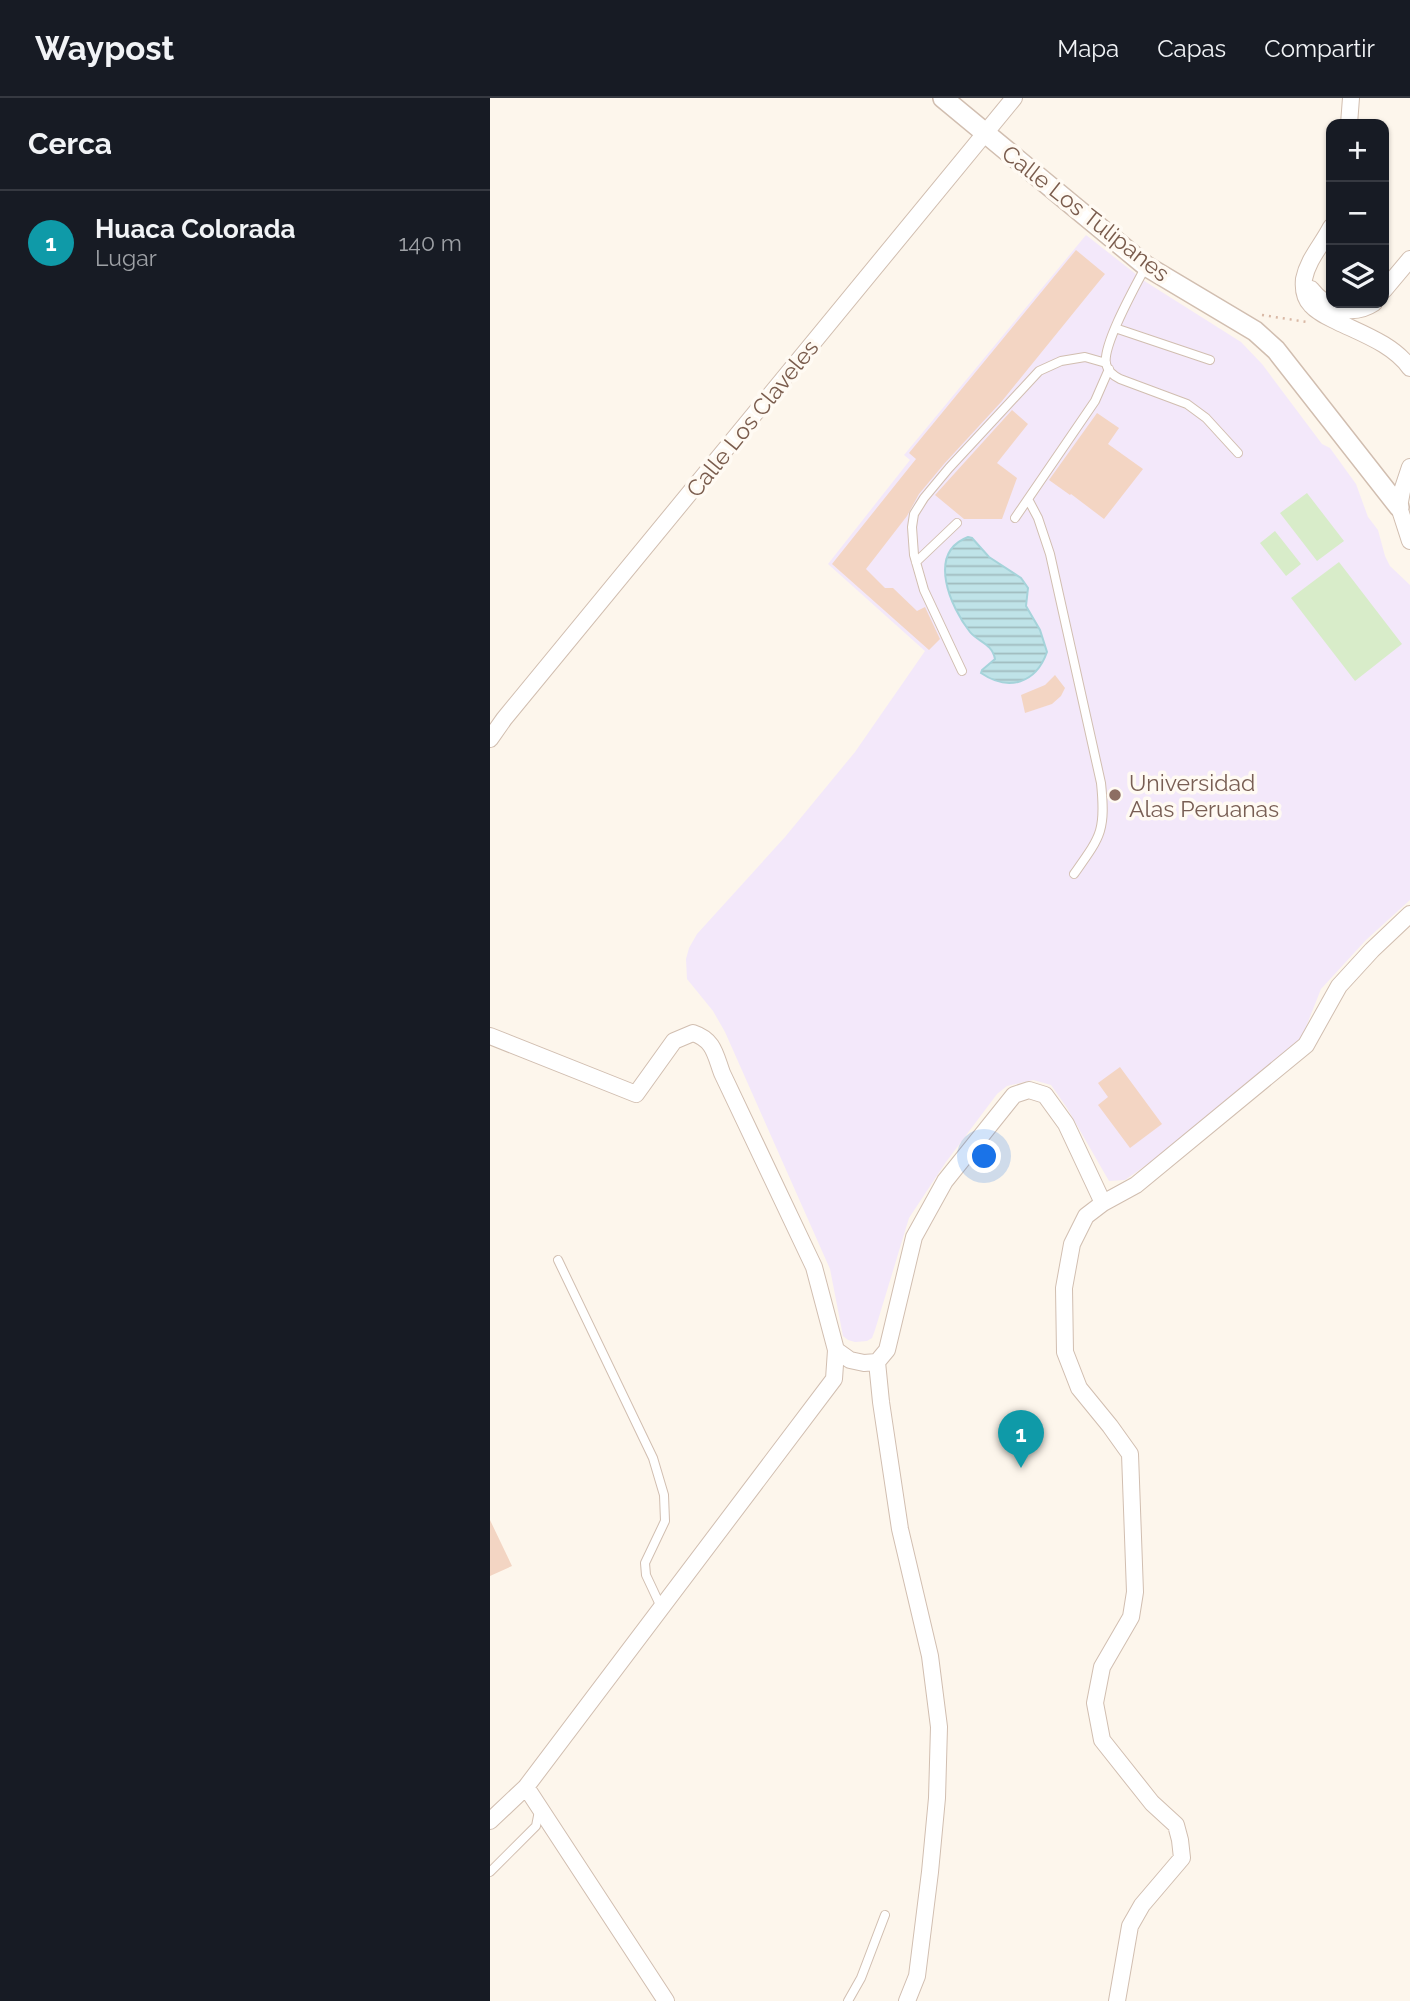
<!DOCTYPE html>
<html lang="es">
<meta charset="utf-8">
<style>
:root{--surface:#171b24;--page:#20242c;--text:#f1f3f6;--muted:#9ea1a6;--line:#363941;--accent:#e76f51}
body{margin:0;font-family:Raleway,sans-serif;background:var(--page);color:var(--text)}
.controls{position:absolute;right:21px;top:21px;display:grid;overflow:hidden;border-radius:14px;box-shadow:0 2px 5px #0004}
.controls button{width:63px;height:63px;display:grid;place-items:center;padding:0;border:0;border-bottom:2px solid var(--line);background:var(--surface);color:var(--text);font:35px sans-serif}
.you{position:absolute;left:495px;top:1059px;width:24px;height:24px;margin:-18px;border:5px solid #fff;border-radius:50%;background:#1a73e8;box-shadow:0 0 0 10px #1a73e833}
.badge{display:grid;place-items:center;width:46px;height:46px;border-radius:50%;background:var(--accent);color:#fff;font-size:23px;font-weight:700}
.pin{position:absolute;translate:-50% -58px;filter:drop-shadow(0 2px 4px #0008)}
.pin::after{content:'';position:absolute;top:37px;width:24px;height:21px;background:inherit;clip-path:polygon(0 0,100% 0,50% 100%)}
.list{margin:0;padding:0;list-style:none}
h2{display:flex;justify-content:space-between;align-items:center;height:91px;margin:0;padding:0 28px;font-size:30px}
h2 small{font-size:23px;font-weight:400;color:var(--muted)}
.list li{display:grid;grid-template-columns:46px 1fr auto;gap:21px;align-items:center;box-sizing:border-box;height:105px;padding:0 28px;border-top:2px solid var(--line)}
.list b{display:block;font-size:26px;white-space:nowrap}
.list p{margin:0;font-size:23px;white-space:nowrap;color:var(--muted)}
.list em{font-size:23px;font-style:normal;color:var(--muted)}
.icon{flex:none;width:38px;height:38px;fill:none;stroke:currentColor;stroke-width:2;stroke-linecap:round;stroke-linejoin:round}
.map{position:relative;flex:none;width:920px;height:1903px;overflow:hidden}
header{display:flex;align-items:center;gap:42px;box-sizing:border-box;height:98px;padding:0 35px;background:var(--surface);border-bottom:2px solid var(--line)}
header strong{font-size:33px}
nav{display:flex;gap:38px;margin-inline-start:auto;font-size:24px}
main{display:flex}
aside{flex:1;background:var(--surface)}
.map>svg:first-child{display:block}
</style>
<header>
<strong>Waypost</strong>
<nav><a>Mapa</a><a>Capas</a><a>Compartir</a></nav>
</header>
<main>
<aside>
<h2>Cerca<small></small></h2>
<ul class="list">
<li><span class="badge" style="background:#0f9aa8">1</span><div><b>Huaca Colorada</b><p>Lugar</p></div><em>140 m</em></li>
</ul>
</aside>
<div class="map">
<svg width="920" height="1903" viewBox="0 0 920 1903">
<defs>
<pattern id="water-rules" width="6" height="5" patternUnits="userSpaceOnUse" patternTransform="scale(1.75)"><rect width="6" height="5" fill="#bfe3e8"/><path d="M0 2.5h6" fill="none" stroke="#a0bbbe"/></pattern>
</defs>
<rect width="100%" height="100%" fill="#fdf6ec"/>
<path fill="#f3e8fa" d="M 596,137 L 656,184 L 751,244 L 772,266 L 832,346 L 840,350 L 866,386 L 878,419 L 888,432 L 895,458 L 900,468 L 920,487 L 920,802 L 876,842 L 831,891 L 808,949 L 703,1034 L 635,1082 L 619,1083 L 577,1010 L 561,987 L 543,982 L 517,988 L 507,996 L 456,1064 L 419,1120 L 385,1232 L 382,1240 L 377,1243 L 365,1244 L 358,1242 L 353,1238 L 340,1171 L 235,934 L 223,913 L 197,881 L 196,861 L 199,850 L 207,836 L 295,739 L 365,654 L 435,553 L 338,466 L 420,362 L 414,357 Z"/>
<path fill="#d8ecc9" d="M 817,395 L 854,443 L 827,463 L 790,415 Z
M 785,433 L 811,466 L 796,478 L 770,445 Z
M 849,464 L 912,546 L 865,583 L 801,500 Z"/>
<path fill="url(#water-rules)" stroke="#a5d3da" stroke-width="2" d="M 478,439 L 482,440 L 499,459 L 531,480 L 538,490 L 536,508 L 550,532 L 557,554 C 546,585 519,594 491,575 L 492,572 L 505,561 C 502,545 488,544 480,534 C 461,510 436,455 478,439 Z"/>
<path fill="#f3d5c3" d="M 586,152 L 615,176 L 512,303 L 454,366 L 429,396 L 417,418 L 376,471 L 395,490 L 403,490 L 427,513 L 435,509 L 450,541 L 439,552 L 342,466 L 426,361 L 419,355 Z
M 522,312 L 538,326 L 507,365 L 527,380 L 512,421 L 474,421 L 445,397 Z
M 607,315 L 629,330 L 618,346 L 653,371 L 614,421 L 581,396 L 580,397 L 559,382 Z
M 565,577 L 575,590 L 571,598 L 562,606 L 535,615 L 531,597 L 555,587 Z
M 630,969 L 672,1026 L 640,1050 L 608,1007 L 618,999 L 608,985 Z
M 0,1422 L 22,1468 L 0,1478 Z"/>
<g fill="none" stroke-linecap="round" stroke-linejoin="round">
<g stroke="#d1beb0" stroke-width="10">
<path id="service" d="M 656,168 C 646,187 612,247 616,266 C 618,274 624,278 630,281 L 697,306 L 716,320 L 748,355
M 625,230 L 720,262
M 538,401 L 548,420 L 560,456 L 611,685 C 616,733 611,738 584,776
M 525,420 L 605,303 L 619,271
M 426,464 L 467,425
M 472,573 L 434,492 L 424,457 L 422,429 L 424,416 L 434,400 L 459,370 L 549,273 L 571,263 L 595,259 L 616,265
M 68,1162 L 163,1360 L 174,1397 L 175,1423 L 155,1465 L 156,1477 L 171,1509
M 0,1774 L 46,1728 L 49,1713
M 358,1903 L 371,1880 L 395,1817"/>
</g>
<g stroke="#d1beb0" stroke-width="18">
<path id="minor" d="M 859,26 L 861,0
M 841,129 C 832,147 818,161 814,181 C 813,191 814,200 821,207 C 828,215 838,219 848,224 C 873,236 904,247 920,270
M 821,191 C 836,211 863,219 884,205
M 894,192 L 920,161
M 920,369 L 912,393 L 909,409 L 920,443
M 0,641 L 14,621 L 524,0
M 0,938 L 146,996 L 184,943 L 203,935 C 224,942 225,956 232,975 L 324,1169 L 346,1252 L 360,1262 L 374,1265 L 387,1264 L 397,1252 L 424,1139 L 455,1083 L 524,997 L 539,992 L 555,997 L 576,1026 L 613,1105
M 387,1264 L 391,1304 L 410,1431 L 440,1558 L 449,1629 L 447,1700 L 440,1774 L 427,1878 L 417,1903
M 36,1689 L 176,1903
M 0,1723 L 36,1689 L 344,1281 L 346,1252
M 627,1903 L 640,1828 L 652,1807 L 692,1760 L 690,1742 L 686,1727 L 662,1705 L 612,1642 L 605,1605 L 612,1569 L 641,1519 L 645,1494 L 640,1356 L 620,1328 L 589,1290 L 575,1254 L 574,1190 L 582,1146 L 596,1118 L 613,1105 L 646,1087 L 816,947 L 849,888 L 882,852 L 920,816"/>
</g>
<g stroke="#d1beb0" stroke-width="22">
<path id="tertiary" d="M 453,0 L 656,168 L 765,233 L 786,252 L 909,409"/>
</g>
<path stroke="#d9b8a5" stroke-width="2.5" stroke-dasharray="2 5" stroke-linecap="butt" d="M 772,217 L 817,224"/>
<use href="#service" stroke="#fff" stroke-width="8"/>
<use href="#minor" stroke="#fff" stroke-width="16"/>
<use href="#tertiary" stroke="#fff" stroke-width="19"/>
</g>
<circle fill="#8d6e63" stroke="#fffaf3" stroke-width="2.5" cx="625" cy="697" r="7"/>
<g text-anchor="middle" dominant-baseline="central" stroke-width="7" stroke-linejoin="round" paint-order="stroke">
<g font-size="23" fill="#7a5c4d" stroke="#fffaf3">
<text transform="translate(596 115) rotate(38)">Calle Los Tulipanes</text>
<text transform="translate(262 320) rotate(-51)">Calle Los Claveles</text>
</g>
<g font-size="23" fill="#785e54" stroke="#fffaf3" text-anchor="start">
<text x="639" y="684">Universidad<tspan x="639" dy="26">Alas Peruanas</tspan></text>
</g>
</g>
</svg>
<div class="controls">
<button>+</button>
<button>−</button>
<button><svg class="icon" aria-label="layers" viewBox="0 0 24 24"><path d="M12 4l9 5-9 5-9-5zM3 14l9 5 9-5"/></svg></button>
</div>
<div class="you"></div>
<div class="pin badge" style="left:531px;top:1370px;background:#0f9aa8">1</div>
</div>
</main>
